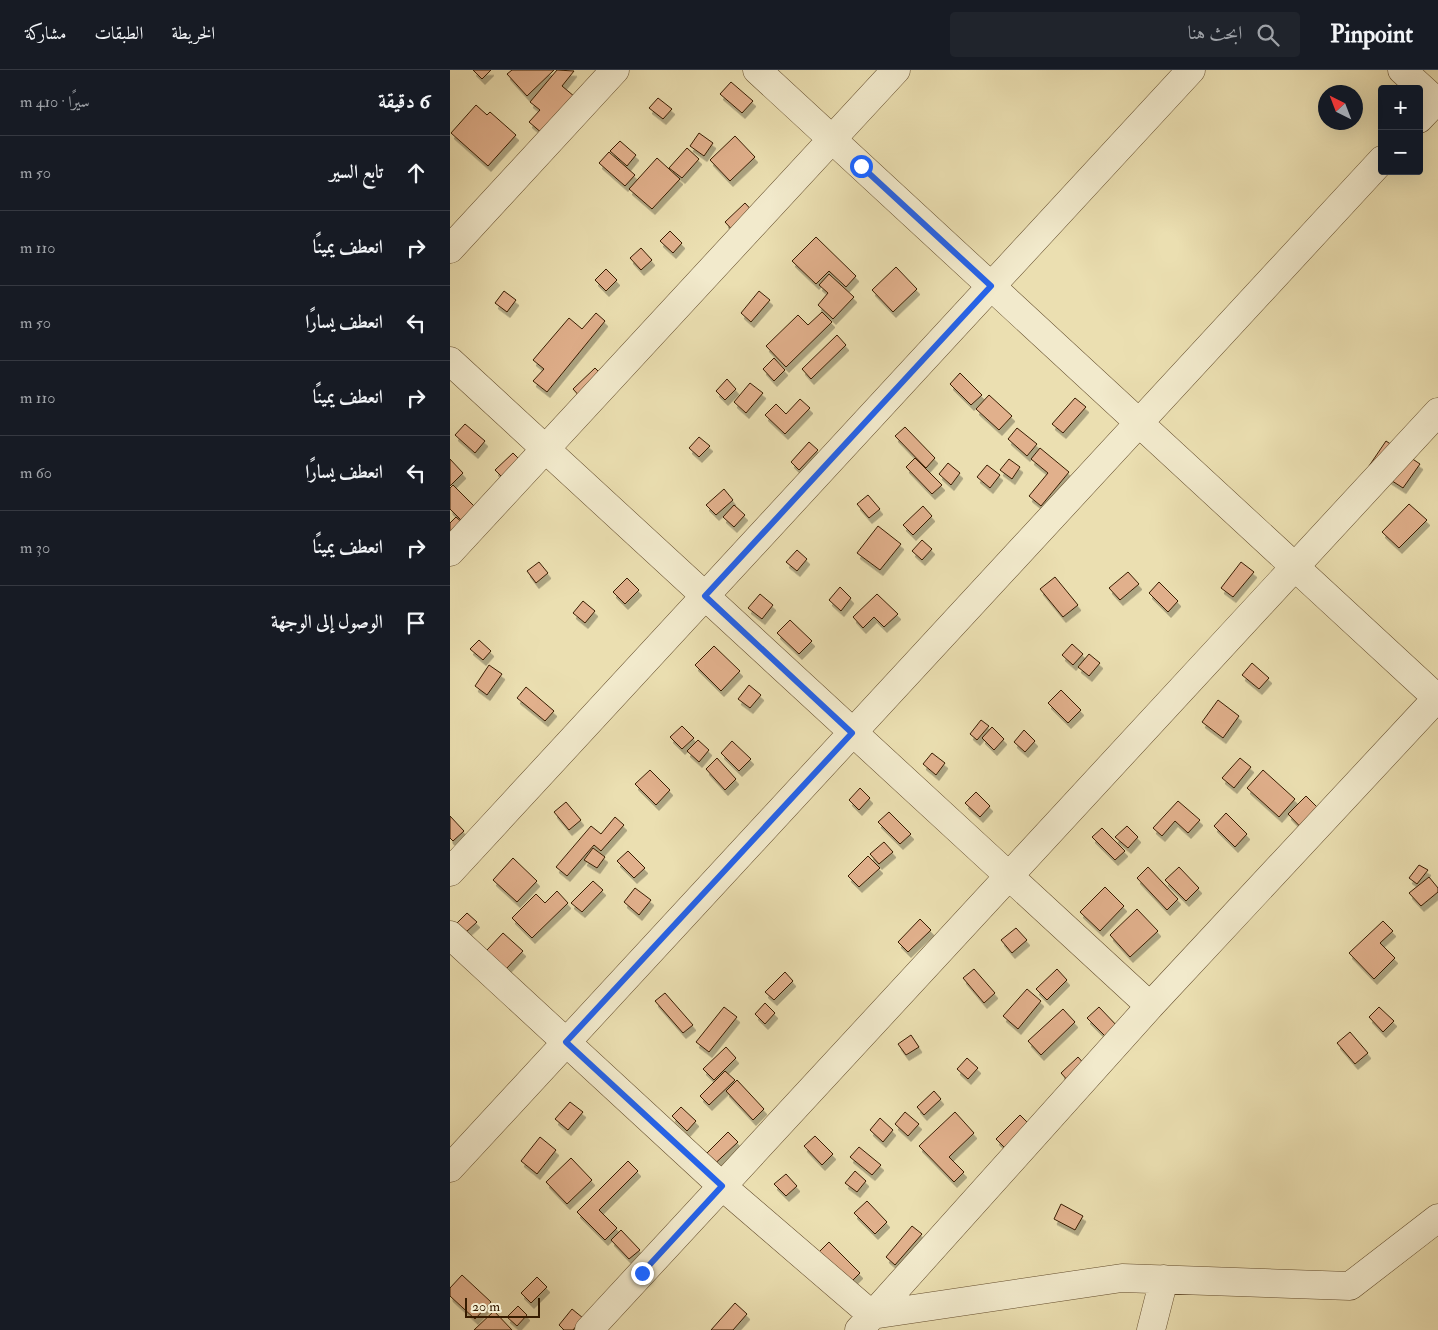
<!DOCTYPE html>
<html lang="ar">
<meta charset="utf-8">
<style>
:root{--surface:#171b24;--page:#20242c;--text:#f1f3f6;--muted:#9ea1a6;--line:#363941}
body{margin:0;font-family:"IM FELL Double Pica",Amiri,serif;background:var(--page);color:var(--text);direction:rtl}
.controls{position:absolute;right:15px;top:15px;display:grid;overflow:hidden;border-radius:5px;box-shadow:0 5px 20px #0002}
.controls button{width:45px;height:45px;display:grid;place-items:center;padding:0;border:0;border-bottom:1px solid var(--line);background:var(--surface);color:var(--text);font:25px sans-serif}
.compass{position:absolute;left:868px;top:15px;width:45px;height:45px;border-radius:50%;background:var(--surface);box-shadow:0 5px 20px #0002;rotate:318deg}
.scale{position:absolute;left:15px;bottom:12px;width:75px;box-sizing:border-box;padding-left:5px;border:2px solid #371c01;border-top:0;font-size:14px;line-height:18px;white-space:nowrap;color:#371c01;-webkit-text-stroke:4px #f2eacc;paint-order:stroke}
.stop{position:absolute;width:15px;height:15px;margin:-11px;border:4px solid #2563eb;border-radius:50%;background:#fff}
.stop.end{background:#2563eb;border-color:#fff;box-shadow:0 1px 5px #0008}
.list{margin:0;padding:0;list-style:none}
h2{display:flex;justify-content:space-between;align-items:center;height:65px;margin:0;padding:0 20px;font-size:21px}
h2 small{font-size:16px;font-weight:400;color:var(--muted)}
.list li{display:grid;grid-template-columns:32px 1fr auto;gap:15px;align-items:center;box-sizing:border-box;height:75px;padding:0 20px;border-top:1px solid var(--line)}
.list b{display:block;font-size:19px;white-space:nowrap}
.list em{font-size:16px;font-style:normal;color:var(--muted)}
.icon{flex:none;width:28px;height:28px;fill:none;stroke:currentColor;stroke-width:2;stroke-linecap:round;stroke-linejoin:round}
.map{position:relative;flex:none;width:988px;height:1260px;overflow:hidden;direction:ltr}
header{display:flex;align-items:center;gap:30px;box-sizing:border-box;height:70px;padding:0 25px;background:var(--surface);border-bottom:1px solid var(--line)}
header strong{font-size:24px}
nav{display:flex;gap:28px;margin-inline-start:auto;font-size:18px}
.search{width:350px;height:45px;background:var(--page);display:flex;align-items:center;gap:12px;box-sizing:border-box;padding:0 18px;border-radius:5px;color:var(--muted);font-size:19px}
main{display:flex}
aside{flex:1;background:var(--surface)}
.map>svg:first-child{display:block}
</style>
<header>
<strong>Pinpoint</strong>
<div class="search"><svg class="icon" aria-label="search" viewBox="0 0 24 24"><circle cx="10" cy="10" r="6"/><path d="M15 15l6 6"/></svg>ابحث هنا</div>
<nav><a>الخريطة</a><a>الطبقات</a><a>مشاركة</a></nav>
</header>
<main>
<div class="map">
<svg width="988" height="1260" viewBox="0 0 988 1260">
<defs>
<filter id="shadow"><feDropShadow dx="3" dy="5.5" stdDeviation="0" flood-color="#0004"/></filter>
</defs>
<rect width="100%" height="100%" fill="#ebdfb1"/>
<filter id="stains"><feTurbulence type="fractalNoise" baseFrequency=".004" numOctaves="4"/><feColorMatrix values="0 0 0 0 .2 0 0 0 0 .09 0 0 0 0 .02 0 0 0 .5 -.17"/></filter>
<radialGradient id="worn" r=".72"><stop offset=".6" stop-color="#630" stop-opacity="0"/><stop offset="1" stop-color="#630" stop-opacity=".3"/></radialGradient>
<path fill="#e1b08c" stroke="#371c01" filter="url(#shadow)" d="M 23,0 L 41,0 L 32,9 Z
M 62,0 L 104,0 L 77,26 L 57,4 Z
M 107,0 L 124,1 L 112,16 L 125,27 L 93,64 L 79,52 L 90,40 L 80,32 Z
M 281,12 L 303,31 L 292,43 L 270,24 Z
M 208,28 L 222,39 L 213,49 L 199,38 Z
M 26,35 L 37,45 L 40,42 L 66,65 L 38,96 L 1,63 Z
M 249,63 L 263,73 L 254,86 L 240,76 Z
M 285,66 L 305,87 L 280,111 L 260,90 Z
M 170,71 L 186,85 L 177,96 L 160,81 Z
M 237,78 L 249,89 L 232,108 L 219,98 Z
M 159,82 L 185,105 L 175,116 L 149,93 Z
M 207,88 L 230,109 L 202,139 L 179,119 Z
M 295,133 L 306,145 L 286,164 L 275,152 Z
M 220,161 L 232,173 L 223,183 L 210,171 Z
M 366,167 L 406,206 L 396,217 L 379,201 L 366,214 L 342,191 Z
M 191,178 L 202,190 L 191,200 L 180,188 Z
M 446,197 L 467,219 L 443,242 L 422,220 Z
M 156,199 L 167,210 L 156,221 L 145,210 Z
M 379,204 L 404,227 L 383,249 L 368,235 L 378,223 L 369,215 Z
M 54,221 L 66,230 L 57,242 L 45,233 Z
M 309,221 L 320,230 L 301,252 L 291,243 Z
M 372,242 L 382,252 L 336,297 L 316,276 L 348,245 L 358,255 Z
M 146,243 L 155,251 L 97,322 L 83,311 L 94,299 L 83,290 L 119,248 L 132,259 Z
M 387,265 L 396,275 L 361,309 L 352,299 Z
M 324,288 L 335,300 L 324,311 L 313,299 Z
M 145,298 L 154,307 L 132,329 L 123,319 Z
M 510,303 L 532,325 L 521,335 L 500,314 Z
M 277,309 L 286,319 L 275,330 L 266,321 Z
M 300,313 L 313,323 L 296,343 L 284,332 Z
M 539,325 L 562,346 L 549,360 L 526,339 Z
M 625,328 L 636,337 L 613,363 L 602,354 Z
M 350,329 L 360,338 L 335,364 L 315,345 L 326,334 L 336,344 Z
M 15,354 L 35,371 L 25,383 L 5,365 Z
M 455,357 L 485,388 L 476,398 L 445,366 Z
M 567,358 L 587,374 L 577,386 L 558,369 Z
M 249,367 L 260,376 L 249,387 L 239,378 Z
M 936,371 L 970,394 L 953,418 L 919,396 Z
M 359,372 L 368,380 L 349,400 L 341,392 Z
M 590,378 L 619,402 L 591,436 L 579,426 L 598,403 L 581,389 Z
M 63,383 L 72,392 L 54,409 L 45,400 Z
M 465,388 L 492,415 L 482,424 L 456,397 Z
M 0,389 L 13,403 L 0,416 Z
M 559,389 L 570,397 L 562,409 L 550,400 Z
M 498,393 L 510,403 L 501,415 L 489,404 Z
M 537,395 L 550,405 L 540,418 L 527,407 Z
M 3,415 L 29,441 L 16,455 L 0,439 L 0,418 Z
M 274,419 L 283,430 L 266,445 L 256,435 Z
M 418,425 L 430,439 L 419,448 L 407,434 Z
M 959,434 L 977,450 L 949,478 L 932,462 Z
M 284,435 L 295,445 L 284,457 L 273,447 Z
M 473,436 L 482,446 L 463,465 L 453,455 Z
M 6,447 L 15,455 L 0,462 L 0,453 Z
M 428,456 L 451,474 L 430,500 L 407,483 Z
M 472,470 L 482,479 L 472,490 L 462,481 Z
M 347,480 L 357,489 L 347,501 L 336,492 Z
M 89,492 L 98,503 L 86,513 L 77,501 Z
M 791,492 L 804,502 L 783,527 L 771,518 Z
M 678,502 L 689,514 L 670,530 L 659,518 Z
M 605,507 L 628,535 L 613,547 L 590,519 Z
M 177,508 L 189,520 L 175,534 L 163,522 Z
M 709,512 L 728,531 L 718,542 L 699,523 Z
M 390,517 L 401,528 L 391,541 L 379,530 Z
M 310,524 L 323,535 L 312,549 L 298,538 Z
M 427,524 L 448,544 L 434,557 L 424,547 L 413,558 L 403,547 Z
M 133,531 L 145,541 L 135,553 L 123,543 Z
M 340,550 L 362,571 L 349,584 L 327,563 Z
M 29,570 L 41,581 L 33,590 L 20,579 Z
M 622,574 L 633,584 L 623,595 L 612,585 Z
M 264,576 L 290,601 L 271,621 L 245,595 Z
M 639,584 L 650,593 L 639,606 L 628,597 Z
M 802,593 L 819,608 L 809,619 L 792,605 Z
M 39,595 L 52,604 L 37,625 L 25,616 Z
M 299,615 L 311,625 L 300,638 L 288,629 Z
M 76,617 L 104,641 L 95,651 L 67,628 Z
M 611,620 L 631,640 L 618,653 L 598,633 Z
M 768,630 L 789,646 L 773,668 L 752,652 Z
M 531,650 L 539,656 L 527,670 L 520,664 Z
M 232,656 L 244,668 L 232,679 L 220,667 Z
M 542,657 L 554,669 L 544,680 L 532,668 Z
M 574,660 L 585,671 L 575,682 L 564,672 Z
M 248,670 L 259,680 L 249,692 L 237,681 Z
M 282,671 L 301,689 L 289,701 L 271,683 Z
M 482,683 L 495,693 L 486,705 L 473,694 Z
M 267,688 L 286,709 L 275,720 L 256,699 Z
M 790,688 L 801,697 L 784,718 L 772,708 Z
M 200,700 L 220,720 L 206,735 L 185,714 Z
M 813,700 L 845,729 L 829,747 L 797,718 Z
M 410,718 L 420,728 L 409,740 L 399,730 Z
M 526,722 L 540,736 L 530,747 L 515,733 Z
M 856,726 L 880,750 L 862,769 L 838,744 Z
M 728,731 L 750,750 L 738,763 L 725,751 L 712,766 L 703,758 Z
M 116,732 L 131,750 L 119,760 L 104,742 Z
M 439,742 L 461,764 L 450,774 L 428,752 Z
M 776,743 L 797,764 L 785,777 L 764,756 Z
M 0,746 L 14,761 L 3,771 L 0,768 Z
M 165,747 L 174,755 L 151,781 L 144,775 L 117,806 L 106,797 L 141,756 L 151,764 Z
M 677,756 L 688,767 L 678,778 L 665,767 Z
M 652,758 L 675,781 L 665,790 L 642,767 Z
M 434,772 L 443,782 L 429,794 L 420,784 Z
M 143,778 L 155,787 L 147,798 L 134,790 Z
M 178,781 L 195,798 L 184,808 L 167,791 Z
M 418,786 L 430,798 L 409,817 L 398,806 Z
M 63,788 L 87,811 L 67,832 L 43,810 Z
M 969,795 L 978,800 L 967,814 L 959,808 Z
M 698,797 L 728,829 L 717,840 L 687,808 Z
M 729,797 L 749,818 L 736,831 L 715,810 Z
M 979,807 L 988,818 L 988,822 L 971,836 L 959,823 Z
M 143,811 L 153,820 L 132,842 L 121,833 Z
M 655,817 L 674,836 L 650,861 L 630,842 Z
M 185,818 L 201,830 L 189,845 L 174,832 Z
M 107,821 L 118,833 L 82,868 L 62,848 L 86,824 L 95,833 Z
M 687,839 L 708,861 L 680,887 L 660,865 Z
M 17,843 L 27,852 L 16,862 L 7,853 Z
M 470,849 L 481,860 L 458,882 L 448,872 Z
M 933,851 L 943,861 L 930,873 L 945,888 L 924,909 L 899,883 Z
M 566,858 L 577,870 L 562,883 L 551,870 Z
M 53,863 L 73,881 L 56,899 L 37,880 Z
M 524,899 L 545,923 L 534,933 L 513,908 Z
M 607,899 L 617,910 L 597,930 L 586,919 Z
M 335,902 L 343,911 L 324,930 L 315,922 Z
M 577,919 L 591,931 L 568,959 L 553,946 Z
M 215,923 L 243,955 L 233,963 L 205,931 Z
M 315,933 L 325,943 L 315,954 L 305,944 Z
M 274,937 L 287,947 L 259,982 L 246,972 Z
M 649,937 L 670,959 L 659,970 L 637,948 Z
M 929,937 L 944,951 L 933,962 L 919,947 Z
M 613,939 L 625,952 L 591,985 L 578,971 Z
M 900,962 L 918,983 L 905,994 L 887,973 Z
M 461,965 L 469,977 L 456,985 L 448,974 Z
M 276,977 L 286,988 L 264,1010 L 253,999 Z
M 628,987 L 636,996 L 619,1012 L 611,1003 Z
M 517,988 L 528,998 L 518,1009 L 507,999 Z
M 275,1001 L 285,1010 L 259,1035 L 250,1026 Z
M 287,1010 L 314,1039 L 303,1050 L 276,1021 Z
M 484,1021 L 491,1029 L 474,1045 L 467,1037 Z
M 120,1032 L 133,1042 L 118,1060 L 105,1049 Z
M 231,1037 L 246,1051 L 237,1061 L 222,1046 Z
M 455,1042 L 469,1054 L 458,1066 L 445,1054 Z
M 505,1042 L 524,1063 L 499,1087 L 514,1102 L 504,1112 L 469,1076 Z
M 570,1045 L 581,1056 L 557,1080 L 546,1069 Z
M 430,1048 L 443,1060 L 433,1072 L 420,1060 Z
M 278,1062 L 288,1072 L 257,1101 L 248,1092 Z
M 365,1066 L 383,1084 L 372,1095 L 354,1076 Z
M 90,1067 L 106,1080 L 87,1104 L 71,1091 Z
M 409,1077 L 431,1095 L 422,1105 L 400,1087 Z
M 121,1088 L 142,1110 L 117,1134 L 96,1112 Z
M 178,1091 L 188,1101 L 149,1140 L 167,1158 L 155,1170 L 127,1142 Z
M 405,1101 L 416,1111 L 407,1122 L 395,1113 Z
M 336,1104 L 347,1116 L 336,1126 L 324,1114 Z
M 417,1131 L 437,1152 L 425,1164 L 404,1143 Z
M 611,1134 L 633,1146 L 625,1160 L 604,1149 Z
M 462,1156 L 472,1164 L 445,1195 L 436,1187 Z
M 171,1160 L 190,1180 L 179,1189 L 161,1170 Z
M 379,1172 L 410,1203 L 398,1215 L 367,1184 Z
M 12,1205 L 41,1232 L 25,1249 L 0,1226 L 0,1218 Z
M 87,1207 L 97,1217 L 81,1233 L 71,1223 Z
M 285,1233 L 297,1244 L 283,1260 L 261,1260 Z
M 68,1236 L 77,1245 L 67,1256 L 57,1247 Z
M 122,1239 L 133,1248 L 123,1260 L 114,1260 L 109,1255 Z
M 44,1241 L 62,1260 L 24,1260 Z"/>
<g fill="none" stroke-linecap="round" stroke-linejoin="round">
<g stroke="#644d2d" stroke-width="29">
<path id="street" d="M 307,0 L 988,629
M 952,0 L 988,33
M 969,49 L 986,31
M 0,179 L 165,0
M 0,291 L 700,936
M 0,482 L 446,0
M 0,802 L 741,0
M 0,865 L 272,1116 L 422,1245 L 672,1208 L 900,1216 L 988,1148
M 0,1098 L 932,90
M 139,1260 L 988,342
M 409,1260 L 700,936 L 988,627
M 701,1260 L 714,1209"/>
</g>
<use href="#street" stroke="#f2eacc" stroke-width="28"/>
</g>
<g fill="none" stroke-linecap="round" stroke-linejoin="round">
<path stroke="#2563eb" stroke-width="6" d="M 192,1203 L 272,1116 L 116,972 L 402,663 L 255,526 L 541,216 L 411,96"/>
</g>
<rect width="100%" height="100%" filter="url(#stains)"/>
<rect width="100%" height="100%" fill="url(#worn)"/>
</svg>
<div class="controls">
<button>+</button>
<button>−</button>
</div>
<svg class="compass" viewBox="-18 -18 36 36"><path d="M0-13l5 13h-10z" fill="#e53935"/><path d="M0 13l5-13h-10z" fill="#9ea1a6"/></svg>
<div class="scale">20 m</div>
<div class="stop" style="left:411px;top:96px"></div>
<div class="stop end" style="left:192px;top:1203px"></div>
</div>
<aside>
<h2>6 دقيقة<small>سيرًا · 410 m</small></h2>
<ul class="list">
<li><svg class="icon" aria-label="ahead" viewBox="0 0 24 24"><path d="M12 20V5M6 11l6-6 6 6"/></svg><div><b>تابع السير</b></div><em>50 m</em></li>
<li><svg class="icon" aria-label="right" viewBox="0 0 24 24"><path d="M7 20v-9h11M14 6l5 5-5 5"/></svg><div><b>انعطف يمينًا</b></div><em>110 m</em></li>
<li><svg class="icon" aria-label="left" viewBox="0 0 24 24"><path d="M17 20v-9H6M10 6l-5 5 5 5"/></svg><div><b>انعطف يسارًا</b></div><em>50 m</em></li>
<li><svg class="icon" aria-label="right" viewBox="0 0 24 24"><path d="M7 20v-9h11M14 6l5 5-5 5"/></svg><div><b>انعطف يمينًا</b></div><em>110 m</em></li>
<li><svg class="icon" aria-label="left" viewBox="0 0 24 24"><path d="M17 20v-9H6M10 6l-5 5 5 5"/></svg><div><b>انعطف يسارًا</b></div><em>60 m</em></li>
<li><svg class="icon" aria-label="right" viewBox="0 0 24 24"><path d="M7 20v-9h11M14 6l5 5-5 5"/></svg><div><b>انعطف يمينًا</b></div><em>30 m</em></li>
<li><svg class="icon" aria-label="arrive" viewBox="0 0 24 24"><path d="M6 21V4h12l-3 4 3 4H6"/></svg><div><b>الوصول إلى الوجهة</b></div></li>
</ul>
</aside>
</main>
